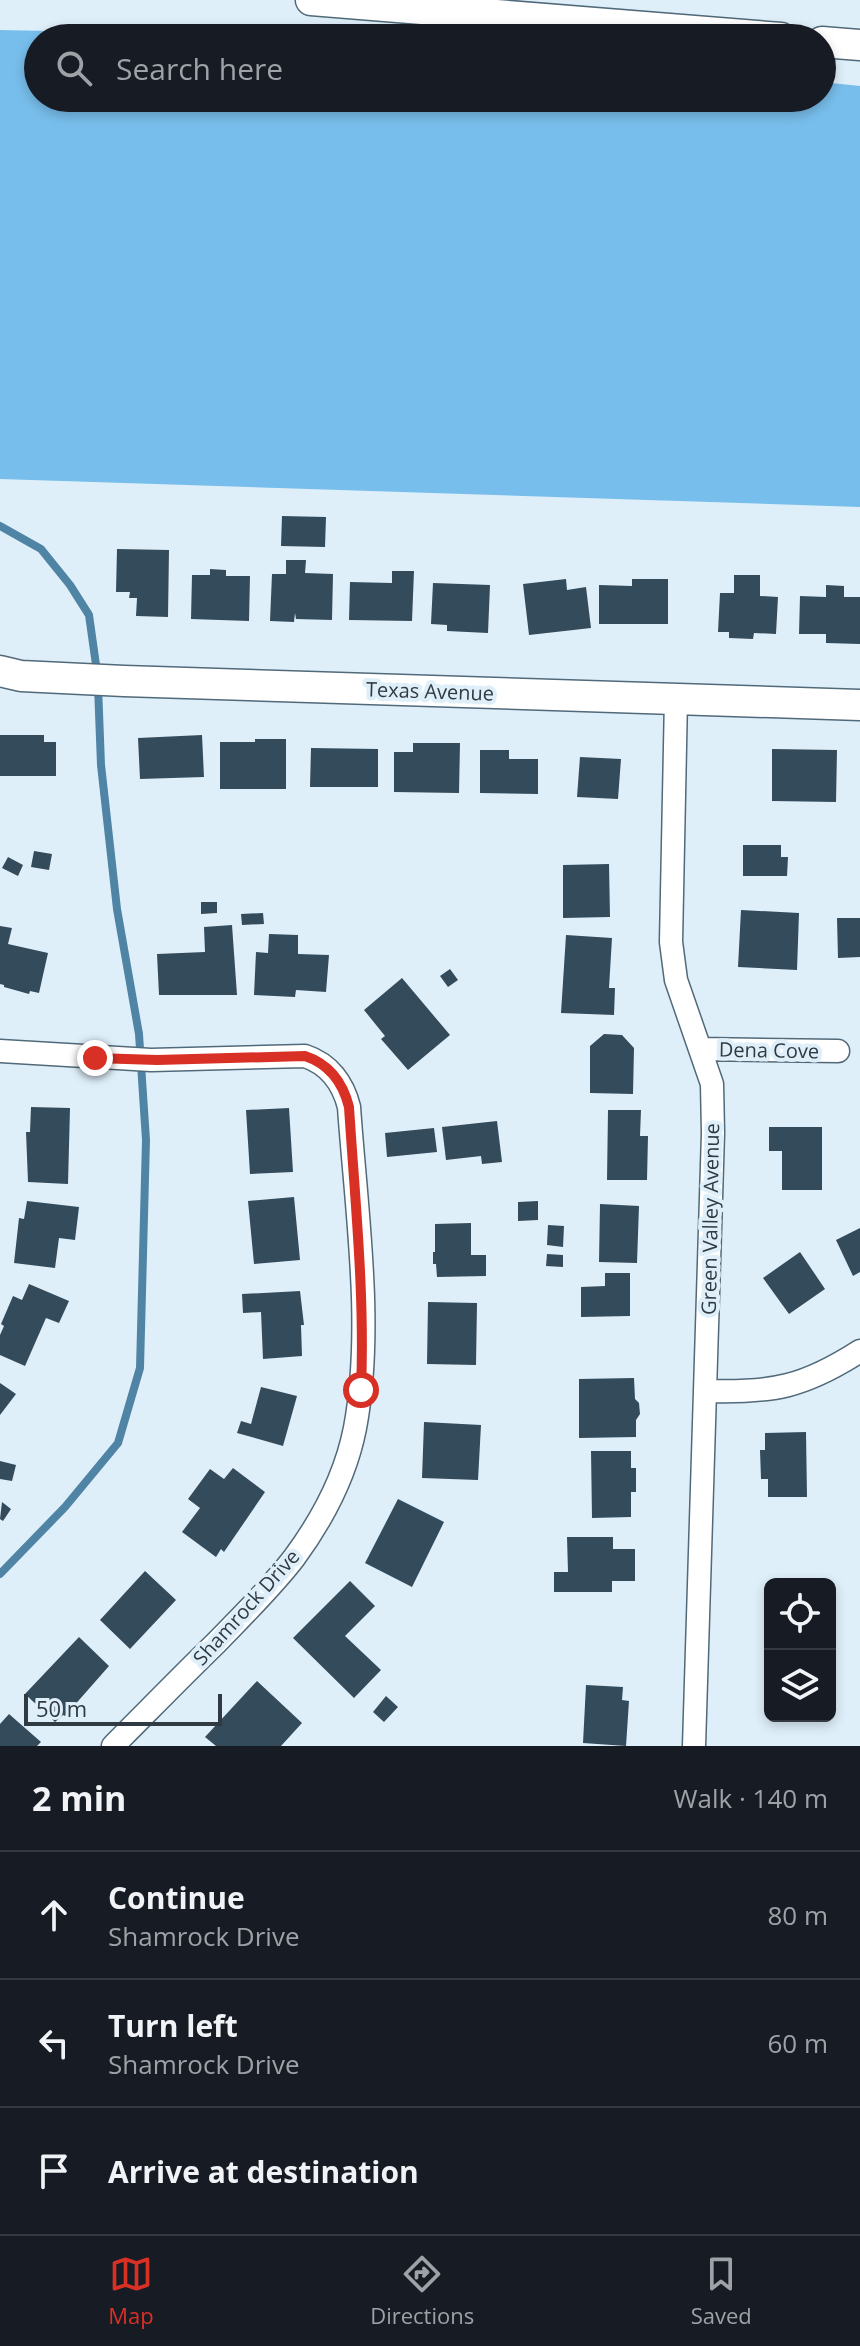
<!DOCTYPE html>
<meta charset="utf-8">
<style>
:root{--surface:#171b24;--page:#20242c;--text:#f1f3f6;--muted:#9ea1a6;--line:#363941;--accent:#d93025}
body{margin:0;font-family:"Open Sans",sans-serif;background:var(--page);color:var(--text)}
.controls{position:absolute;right:24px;bottom:24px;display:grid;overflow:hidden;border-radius:12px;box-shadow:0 4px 12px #0003}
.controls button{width:72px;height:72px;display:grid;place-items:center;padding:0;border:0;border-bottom:2px solid var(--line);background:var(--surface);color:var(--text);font:40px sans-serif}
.scale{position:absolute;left:24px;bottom:20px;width:198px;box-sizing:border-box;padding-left:8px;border:4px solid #303a42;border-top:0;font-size:22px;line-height:28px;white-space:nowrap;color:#303a42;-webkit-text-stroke:6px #dfeffa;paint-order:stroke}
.stop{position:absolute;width:24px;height:24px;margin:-18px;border:6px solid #d93025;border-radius:50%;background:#fff}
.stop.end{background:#d93025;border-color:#fff;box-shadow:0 2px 8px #0008}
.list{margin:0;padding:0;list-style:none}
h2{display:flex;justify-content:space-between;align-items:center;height:104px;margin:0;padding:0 32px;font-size:34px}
h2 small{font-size:26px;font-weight:400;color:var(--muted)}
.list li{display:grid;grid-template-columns:52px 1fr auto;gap:24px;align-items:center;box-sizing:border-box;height:128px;padding:0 32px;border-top:2px solid var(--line)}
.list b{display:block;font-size:30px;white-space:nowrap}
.list p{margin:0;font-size:26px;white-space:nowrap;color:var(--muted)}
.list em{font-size:26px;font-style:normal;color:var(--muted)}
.icon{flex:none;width:44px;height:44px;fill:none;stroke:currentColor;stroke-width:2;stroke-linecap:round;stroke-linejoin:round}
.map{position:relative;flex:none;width:860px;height:1746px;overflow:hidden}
.search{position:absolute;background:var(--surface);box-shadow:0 4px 12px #0003;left:24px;right:24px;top:24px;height:88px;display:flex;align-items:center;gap:20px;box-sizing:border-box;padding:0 28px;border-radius:44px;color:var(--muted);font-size:30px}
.sheet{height:488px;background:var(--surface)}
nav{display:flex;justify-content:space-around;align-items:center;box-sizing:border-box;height:112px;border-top:2px solid var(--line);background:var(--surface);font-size:22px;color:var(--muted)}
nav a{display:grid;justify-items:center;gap:4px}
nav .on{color:var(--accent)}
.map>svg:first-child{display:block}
</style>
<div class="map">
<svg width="860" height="1746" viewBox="0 0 860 1746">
<rect width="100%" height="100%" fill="#dfeffa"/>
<path fill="#78beec" d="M 0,30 L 410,38 L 38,38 L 38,98 L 822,98 L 822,82 L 860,86 L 860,507 L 0,479 Z"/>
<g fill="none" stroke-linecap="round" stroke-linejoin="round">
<path stroke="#5084a5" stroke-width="8" d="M 0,526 L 41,549 L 70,585 L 89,615 L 97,672
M 0,1574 L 65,1507 L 118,1443 L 140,1368 L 146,1140 L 139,1034 L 117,909 L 101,765 L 98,686"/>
</g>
<path fill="#344b5b" d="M 282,516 L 326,517 L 325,547 L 281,546 Z
M 117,549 L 169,550 L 168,617 L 136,616 L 137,598 L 129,598 L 130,592 L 116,592 Z
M 286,560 L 306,560 L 305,573 L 333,574 L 332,620 L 296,619 L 295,613 L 294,622 L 270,621 L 272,574 L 286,574 Z
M 210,569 L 226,570 L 226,576 L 250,576 L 249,621 L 191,619 L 192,575 L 210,575 Z
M 392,571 L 414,571 L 412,621 L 349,620 L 350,582 L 392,583 Z
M 734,575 L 760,575 L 760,596 L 778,597 L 776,634 L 754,633 L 753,639 L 729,638 L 729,632 L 718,632 L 720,593 L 734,593 Z
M 566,579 L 567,590 L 586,587 L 591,628 L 529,635 L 523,584 Z
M 632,579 L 668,579 L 668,624 L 599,624 L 599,585 L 632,586 Z
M 433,583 L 490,585 L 488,633 L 447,631 L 447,625 L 431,624 Z
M 826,585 L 844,586 L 844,597 L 860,597 L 860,644 L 826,643 L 826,634 L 799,634 L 800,596 L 826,597 Z
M 0,735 L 44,735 L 44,742 L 56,742 L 56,776 L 0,776 Z
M 202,735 L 204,777 L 140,779 L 138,738 Z
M 255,739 L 286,739 L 286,789 L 220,789 L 220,742 L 255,742 Z
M 413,743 L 460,743 L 459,793 L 394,792 L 394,752 L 413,752 Z
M 311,748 L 378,749 L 378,787 L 310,787 Z
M 772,749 L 837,750 L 836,802 L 772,801 Z
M 480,750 L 509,750 L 509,759 L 538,759 L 538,794 L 480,793 Z
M 580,757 L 621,759 L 618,799 L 577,797 Z
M 743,845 L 781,845 L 781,857 L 788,857 L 787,876 L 743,876 Z
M 34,851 L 52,854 L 49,870 L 31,867 Z
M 8,857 L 23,865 L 18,876 L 2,868 Z
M 609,864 L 610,917 L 563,918 L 563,865 Z
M 201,902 L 217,902 L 217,913 L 201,914 Z
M 741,910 L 799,913 L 797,970 L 738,967 Z
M 263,913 L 264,924 L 242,925 L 241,914 Z
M 837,918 L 860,918 L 860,957 L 838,958 Z
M 232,925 L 237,995 L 159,995 L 157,954 L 205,952 L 204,927 Z
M 0,926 L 12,928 L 8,944 L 48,953 L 39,993 L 30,991 L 29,994 L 4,987 L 4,985 L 0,984 Z
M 269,934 L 298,935 L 298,954 L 329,955 L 326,992 L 296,990 L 295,997 L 254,995 L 256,952 L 268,953 Z
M 566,935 L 612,938 L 609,988 L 615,988 L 614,1015 L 561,1013 Z
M 450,969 L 458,980 L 448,987 L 440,976 Z
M 402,978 L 450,1035 L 408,1070 L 381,1039 L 385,1036 L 364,1010 Z
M 604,1034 L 622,1035 L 634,1048 L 633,1094 L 590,1093 L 590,1046 Z
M 31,1107 L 70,1108 L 68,1184 L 28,1182 L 26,1132 L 30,1132 Z
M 289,1108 L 293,1172 L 250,1174 L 246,1110 Z
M 608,1110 L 641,1110 L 640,1136 L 648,1136 L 647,1180 L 607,1180 Z
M 497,1121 L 502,1162 L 482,1164 L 481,1156 L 446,1160 L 442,1127 Z
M 769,1127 L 822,1127 L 822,1190 L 782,1190 L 782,1151 L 769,1151 Z
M 434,1128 L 437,1152 L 387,1157 L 385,1133 Z
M 294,1197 L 300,1260 L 254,1264 L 248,1201 Z
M 27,1201 L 79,1207 L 75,1240 L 59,1238 L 55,1268 L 14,1263 L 19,1218 L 24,1219 Z
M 538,1201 L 538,1220 L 518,1221 L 518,1202 Z
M 600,1204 L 639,1206 L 637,1263 L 599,1262 Z
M 471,1223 L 471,1255 L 486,1255 L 486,1276 L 437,1277 L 436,1264 L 433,1264 L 433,1252 L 435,1252 L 435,1224 Z
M 548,1225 L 564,1226 L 563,1247 L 547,1245 Z
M 860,1228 L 860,1272 L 853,1276 L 836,1240 Z
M 800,1252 L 825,1289 L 789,1314 L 763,1278 Z
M 547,1254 L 563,1255 L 563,1267 L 546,1266 Z
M 605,1273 L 630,1273 L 630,1316 L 581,1317 L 581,1287 L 605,1286 Z
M 29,1284 L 69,1301 L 59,1323 L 46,1318 L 25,1366 L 0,1355 L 0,1335 L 4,1326 L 1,1324 L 13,1296 L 22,1300 Z
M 300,1291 L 304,1325 L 301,1325 L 302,1356 L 263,1359 L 261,1312 L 243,1313 L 242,1294 Z
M 428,1302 L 477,1303 L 476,1365 L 427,1364 Z
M 634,1378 L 635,1399 L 639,1403 L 640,1414 L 636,1420 L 636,1437 L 579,1438 L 579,1379 Z
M 0,1383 L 16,1394 L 0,1415 Z
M 261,1387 L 297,1396 L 283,1446 L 237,1433 L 241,1421 L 251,1424 Z
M 424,1422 L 481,1425 L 478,1480 L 422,1478 Z
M 806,1432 L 807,1497 L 768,1497 L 768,1479 L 761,1479 L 760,1450 L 765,1450 L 765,1433 Z
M 591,1451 L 631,1451 L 631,1468 L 636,1468 L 636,1492 L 631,1492 L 631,1517 L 592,1518 Z
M 0,1461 L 16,1465 L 12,1481 L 0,1479 Z
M 233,1468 L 265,1492 L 224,1552 L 221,1549 L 216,1557 L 182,1532 L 200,1508 L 188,1499 L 210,1469 L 224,1479 Z
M 398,1499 L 444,1522 L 412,1587 L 365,1563 Z
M 2,1502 L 11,1509 L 3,1521 L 0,1519 Z
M 567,1537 L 613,1537 L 613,1549 L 635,1549 L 635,1581 L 612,1581 L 612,1592 L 554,1592 L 554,1572 L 568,1572 Z
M 145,1571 L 176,1600 L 130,1649 L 100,1620 Z
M 350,1581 L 375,1606 L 345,1636 L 381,1670 L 354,1698 L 293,1638 Z
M 79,1637 L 109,1666 L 65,1716 L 63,1715 L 55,1722 L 25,1694 Z
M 257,1681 L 302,1723 L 281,1746 L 216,1746 L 205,1737 Z
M 586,1685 L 623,1687 L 622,1700 L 629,1701 L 626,1746 L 583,1743 Z
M 386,1696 L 398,1707 L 384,1722 L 373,1712 Z
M 9,1714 L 41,1742 L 37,1746 L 0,1746 L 0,1724 Z"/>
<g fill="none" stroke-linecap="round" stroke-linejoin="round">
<g stroke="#516979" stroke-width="25">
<path id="street" d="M 676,698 L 671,942 L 676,980 L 712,1084 L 713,1133 L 694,1746
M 701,1049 L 838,1051
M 0,1051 L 151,1060 L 305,1056 C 329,1064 343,1083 349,1107 C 356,1208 374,1328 355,1428 C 346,1474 322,1520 294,1558 C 271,1588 242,1616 216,1643 C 181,1677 147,1712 113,1746
M 707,1391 C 773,1393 804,1387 860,1351"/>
</g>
<g stroke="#516979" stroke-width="33">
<path id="secondary" d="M 311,0 L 781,38
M 822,42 L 860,45
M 0,671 L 21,676 L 124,681 L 860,705"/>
</g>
<use href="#street" stroke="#fff" stroke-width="22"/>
<use href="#secondary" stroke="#fff" stroke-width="30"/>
</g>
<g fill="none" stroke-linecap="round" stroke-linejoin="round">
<path stroke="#d93025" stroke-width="10" d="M 95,1058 L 157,1060 L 305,1056 C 329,1064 343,1083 349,1107 C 355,1201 365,1295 361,1390"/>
</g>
<g text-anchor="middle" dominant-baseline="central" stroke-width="8" stroke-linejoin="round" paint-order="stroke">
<g font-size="20" fill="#303a42" stroke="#dfeffa">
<text transform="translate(430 691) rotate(2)">Texas Avenue</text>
<text transform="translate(769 1050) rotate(1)">Dena Cove</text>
<text transform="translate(710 1219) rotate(-89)">Green Valley Avenue</text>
<text transform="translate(246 1607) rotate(-48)">Shamrock Drive</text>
</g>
</g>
</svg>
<div class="controls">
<button><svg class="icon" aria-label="locate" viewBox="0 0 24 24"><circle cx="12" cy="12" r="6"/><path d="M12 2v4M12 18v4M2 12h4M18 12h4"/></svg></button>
<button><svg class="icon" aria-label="layers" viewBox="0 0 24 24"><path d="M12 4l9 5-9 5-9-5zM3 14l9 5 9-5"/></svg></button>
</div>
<div class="scale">50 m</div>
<div class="stop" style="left:361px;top:1390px"></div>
<div class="stop end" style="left:95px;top:1058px"></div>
<div class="search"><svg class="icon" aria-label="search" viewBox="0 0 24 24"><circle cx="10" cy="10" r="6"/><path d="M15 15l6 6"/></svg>Search here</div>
</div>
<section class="sheet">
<h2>2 min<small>Walk · 140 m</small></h2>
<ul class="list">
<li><svg class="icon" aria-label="ahead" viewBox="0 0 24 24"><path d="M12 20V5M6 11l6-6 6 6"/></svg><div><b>Continue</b><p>Shamrock Drive</p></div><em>80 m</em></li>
<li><svg class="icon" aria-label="left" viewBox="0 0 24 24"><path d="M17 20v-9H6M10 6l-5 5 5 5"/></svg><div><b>Turn left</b><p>Shamrock Drive</p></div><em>60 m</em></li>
<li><svg class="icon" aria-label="arrive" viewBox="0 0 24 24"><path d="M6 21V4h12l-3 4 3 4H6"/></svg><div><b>Arrive at destination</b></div></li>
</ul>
</section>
<nav>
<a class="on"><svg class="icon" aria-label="map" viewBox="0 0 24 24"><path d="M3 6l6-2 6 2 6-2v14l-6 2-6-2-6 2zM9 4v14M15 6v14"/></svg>Map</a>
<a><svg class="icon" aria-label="directions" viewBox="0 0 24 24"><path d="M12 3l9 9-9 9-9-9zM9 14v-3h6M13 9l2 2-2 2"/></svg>Directions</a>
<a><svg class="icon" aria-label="saved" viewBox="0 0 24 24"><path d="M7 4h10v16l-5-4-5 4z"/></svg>Saved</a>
</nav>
